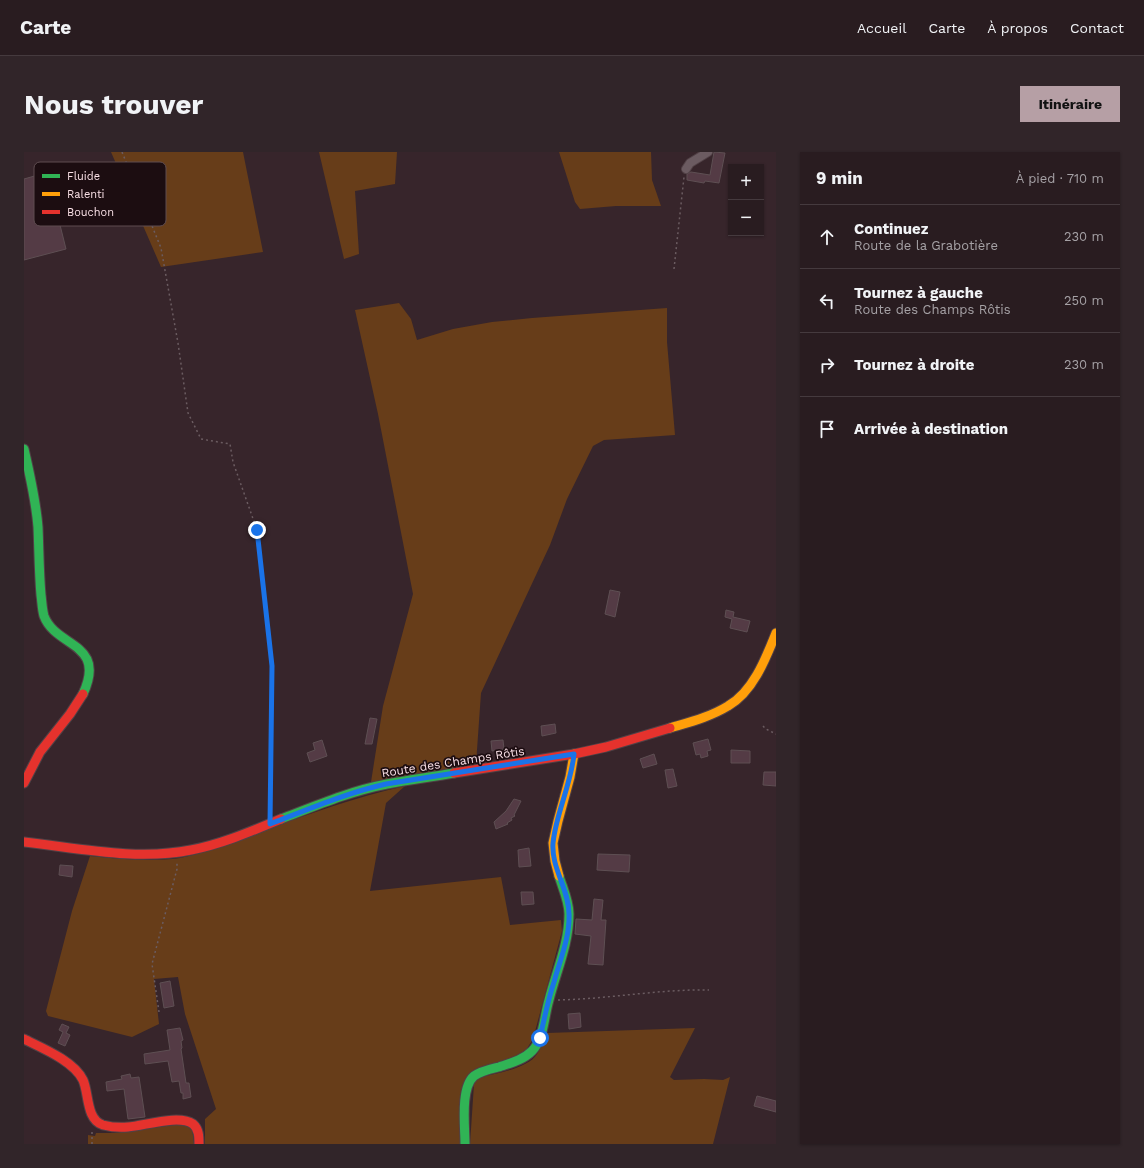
<!DOCTYPE html>
<html lang="fr">
<meta charset="utf-8">
<style>
:root{--surface:#291c20;--page:#312529;--text:#f1f3f6;--muted:#a5a1a5;--line:#453a3e;--accent:#b69fa5}
body{margin:0;font-family:"Work Sans",sans-serif;background:var(--page);color:var(--text)}
.controls{position:absolute;right:12px;top:12px;display:grid;overflow:hidden;border-radius:0px;box-shadow:0 1px 3px #0004}
.controls button{width:36px;height:36px;display:grid;place-items:center;padding:0;border:0;border-bottom:1px solid var(--line);background:var(--surface);color:var(--text);font:20px sans-serif}
.stop{position:absolute;width:12px;height:12px;margin:-9px;border:3px solid #1a73e8;border-radius:50%;background:#fff}
.stop.end{background:#1a73e8;border-color:#fff;box-shadow:0 1px 4px #0008}
.list{margin:0;padding:0;list-style:none}
h2{display:flex;justify-content:space-between;align-items:center;height:52px;margin:0;padding:0 16px;font-size:17px}
h2 small{font-size:13px;font-weight:400;color:var(--muted)}
.list li{display:grid;grid-template-columns:26px 1fr auto;gap:12px;align-items:center;box-sizing:border-box;height:64px;padding:0 16px;border-top:1px solid var(--line)}
.list b{display:block;font-size:15px;white-space:nowrap}
.list p{margin:0;font-size:13px;white-space:nowrap;color:var(--muted)}
.list em{font-size:13px;font-style:normal;color:var(--muted)}
.icon{flex:none;width:22px;height:22px;fill:none;stroke:currentColor;stroke-width:2;stroke-linecap:round;stroke-linejoin:round}
.map{position:relative;flex:none;width:752px;height:992px;overflow:hidden;border-radius:0px}
header{display:flex;align-items:center;gap:24px;box-sizing:border-box;height:56px;padding:0 20px;background:var(--surface);border-bottom:1px solid var(--line)}
header strong{font-size:19px}
nav{display:flex;gap:22px;margin-inline-start:auto;font-size:14px}
.intro{display:flex;align-items:center;justify-content:space-between;box-sizing:border-box;height:96px;padding:0 24px}
h1{margin:0;font-size:28px}
.button{padding:10px 18px;border-radius:0px;background:var(--accent);color:#111;font-size:14px;font-weight:700}
main{display:flex;gap:24px;padding:0 24px}
aside{flex:1;background:var(--surface);border-radius:0px;box-shadow:0 1px 3px #0004}
.map>svg:first-child{display:block}
</style>
<header>
<strong>Carte</strong>
<nav><a>Accueil</a><a>Carte</a><a>À propos</a><a>Contact</a></nav>
</header>
<div class="intro"><h1>Nous trouver</h1><a class="button">Itinéraire</a></div>
<main>
<div class="map">
<svg width="752" height="992" viewBox="0 0 752 992">
<rect width="100%" height="100%" fill="#37252b"/>
<path fill="#673d19" d="M 87,0 L 219,0 L 239,100 L 137,115 Z
M 295,0 L 373,0 L 371,32 L 331,39 L 335,102 L 320,107 Z
M 535,0 L 627,0 L 628,28 L 637,54 L 592,54 L 556,57 L 551,50 Z
M 375,151 L 387,167 L 393,188 L 429,177 L 468,170 L 508,166 L 643,156 L 643,190 L 651,283 L 580,288 L 569,294 L 543,347 L 526,393 L 457,541 L 452,612 L 347,630 L 359,554 L 389,442 L 354,262 L 331,158 Z
M 381,634 L 362,651 L 346,739 L 477,725 L 486,773 L 537,768 L 538,779 L 509,887 L 502,898 L 493,904 L 447,921 L 437,992 L 181,992 L 181,967 L 192,957 L 161,862 L 154,825 L 130,827 L 135,872 L 108,885 L 24,864 L 22,859 L 48,759 L 66,704 C 96,707 126,710 156,706 C 183,701 209,690 234,680 C 283,663 331,645 381,634 Z
M 671,876 L 646,925 L 650,928 L 680,927 L 699,928 L 706,925 L 689,992 L 446,992 L 450,932 L 453,926 C 469,922 504,917 513,902 C 517,896 520,888 523,881 Z
M 157,972 L 168,975 L 170,992 L 64,992 L 64,983 L 71,984 L 72,981 L 90,981 Z"/>
<path fill="#543b45" stroke="#5e4f53" d="M 690,0 L 701,1 L 695,31 L 681,29 L 680,31 L 663,28 L 663,22 L 667,20 L 686,23 Z
M 21,21 L 32,61 L 33,61 L 42,97 L 0,108 L 0,27 Z
M 586,438 L 596,440 L 591,465 L 581,462 Z
M 702,458 L 710,460 L 709,465 L 726,469 L 723,480 L 706,476 L 708,467 L 701,465 Z
M 346,566 L 353,567 L 348,592 L 341,592 Z
M 531,572 L 532,581 L 518,584 L 517,574 Z
M 684,587 L 687,598 L 683,599 L 684,604 L 677,606 L 676,602 L 672,603 L 669,591 Z
M 298,588 L 303,604 L 286,610 L 283,601 L 291,598 L 289,591 Z
M 479,588 L 480,597 L 468,599 L 467,589 Z
M 707,598 L 726,599 L 726,611 L 707,611 Z
M 630,602 L 633,612 L 619,616 L 616,607 Z
M 649,617 L 653,634 L 644,636 L 641,618 Z
M 740,620 L 752,620 L 752,634 L 739,633 Z
M 490,647 L 497,649 L 490,663 L 491,664 L 487,666 L 488,668 L 483,671 L 484,672 L 472,677 L 470,670 L 482,659 Z
M 505,696 L 507,714 L 495,715 L 494,698 Z
M 574,702 L 606,703 L 605,720 L 573,718 Z
M 36,713 L 49,714 L 48,725 L 35,723 Z
M 497,740 L 509,740 L 510,752 L 498,753 Z
M 570,747 L 579,748 L 577,768 L 582,768 L 579,813 L 564,812 L 567,784 L 551,782 L 552,767 L 568,768 Z
M 146,829 L 150,854 L 140,856 L 136,831 Z
M 556,861 L 557,875 L 545,877 L 544,862 Z
M 38,872 L 45,875 L 42,881 L 46,883 L 41,894 L 34,891 L 39,880 L 35,878 Z
M 156,876 L 159,888 L 157,889 L 158,896 L 157,897 L 162,931 L 165,931 L 167,945 L 159,947 L 159,941 L 157,941 L 155,929 L 148,930 L 144,909 L 121,912 L 120,902 L 146,898 L 143,878 Z
M 106,922 L 107,926 L 115,925 L 121,965 L 104,967 L 100,937 L 83,939 L 82,930 L 98,927 L 97,924 Z
M 733,944 L 752,949 L 752,960 L 730,954 Z"/>
<g fill="none" stroke-linecap="round" stroke-linejoin="round">
<g stroke="#514146" stroke-width="10">
<path id="street" d="M 662,17 L 666,11 L 684,0"/>
</g>
<g stroke="#514146" stroke-width="11">
<path id="fast" d="M 0,297 C 6,323 12,349 14,375 C 15,398 15,420 17,443 C 18,450 18,457 20,464 C 32,496 83,490 59,542
M 257,667 C 291,654 326,639 363,632 C 385,628 407,625 430,621
M 441,992 C 441,975 436,936 450,924 C 457,919 467,917 475,915 C 487,911 499,908 508,899 C 520,887 520,864 525,848 C 532,820 545,792 545,762 C 545,749 539,737 535,724"/>
</g>
<g stroke="#514146" stroke-width="11">
<path id="slow" d="M 646,576 C 666,570 686,565 704,554 C 729,540 742,506 752,481
M 535,724 L 531,709 L 529,691 L 534,669 L 546,625 L 550,602"/>
</g>
<g stroke="#514146" stroke-width="11">
<path id="jam" d="M 430,621 L 550,602 L 582,595 L 646,576
M 0,631 L 16,600 L 46,562 L 59,542
M 0,690 C 54,696 113,709 167,698 C 198,692 228,679 257,667
M 0,887 C 18,896 50,909 59,928 C 65,941 62,968 79,973 C 87,975 95,976 104,975 C 120,974 155,962 169,972 C 175,977 175,985 175,992"/>
</g>
<path stroke="#6b5c61" stroke-width="1.5" stroke-dasharray="2 3" stroke-linecap="butt" d="M 98,0 L 137,96 L 154,191 L 164,261 L 177,287 L 206,292 L 209,310 L 233,378 L 248,514 L 246,660
M 650,117 L 660,25
M 739,574 L 742,577 L 752,582
M 534,848 C 585,847 635,837 685,838
M 135,860 L 128,812 L 153,717 L 153,710
M 68,992 L 68,980"/>
<use href="#street" stroke="#6b5b61" stroke-width="8"/>
<use href="#fast" stroke="#30b455" stroke-width="9"/>
<use href="#slow" stroke="#ff9f0a" stroke-width="9"/>
<use href="#jam" stroke="#e5322d" stroke-width="9"/>
</g>
<g fill="none" stroke-linecap="round" stroke-linejoin="round">
<path stroke="#1a73e8" stroke-width="5" d="M 233,378 L 248,514 L 246,672 C 285,657 322,641 362,632 L 550,602 C 547,633 532,661 529,691 C 527,716 545,737 545,762 C 546,785 536,808 530,830 C 524,848 520,867 516,886"/>
</g>
<g text-anchor="middle" dominant-baseline="central" stroke-width="3.5" stroke-linejoin="round" paint-order="stroke">
<g font-size="12" fill="#fae1e7" stroke="#1c0d11">
<text transform="translate(429 610) rotate(-9)">Route des Champs Rôtis</text>
</g>
</g>
<rect x="10" y="10" width="132" height="64" rx="6" fill="#1c0d11" stroke="#5f4d51" stroke-width="1"/>
<rect x="18" y="22" width="18" height="4" fill="#30b455"/>
<rect x="18" y="40" width="18" height="4" fill="#ff9f0a"/>
<rect x="18" y="58" width="18" height="4" fill="#e5322d"/>
<g font-size="11" fill="#fae1e7">
<text x="43" y="28">Fluide</text>
<text x="43" y="46">Ralenti</text>
<text x="43" y="64">Bouchon</text>
</g>
</svg>
<div class="controls">
<button>+</button>
<button>−</button>
</div>
<div class="stop" style="left:516px;top:886px"></div>
<div class="stop end" style="left:233px;top:378px"></div>
</div>
<aside>
<h2>9 min<small>À pied · 710 m</small></h2>
<ul class="list">
<li><svg class="icon" aria-label="ahead" viewBox="0 0 24 24"><path d="M12 20V5M6 11l6-6 6 6"/></svg><div><b>Continuez</b><p>Route de la Grabotière</p></div><em>230 m</em></li>
<li><svg class="icon" aria-label="left" viewBox="0 0 24 24"><path d="M17 20v-9H6M10 6l-5 5 5 5"/></svg><div><b>Tournez à gauche</b><p>Route des Champs Rôtis</p></div><em>250 m</em></li>
<li><svg class="icon" aria-label="right" viewBox="0 0 24 24"><path d="M7 20v-9h11M14 6l5 5-5 5"/></svg><div><b>Tournez à droite</b></div><em>230 m</em></li>
<li><svg class="icon" aria-label="arrive" viewBox="0 0 24 24"><path d="M6 21V4h12l-3 4 3 4H6"/></svg><div><b>Arrivée à destination</b></div></li>
</ul>
</aside>
</main>
